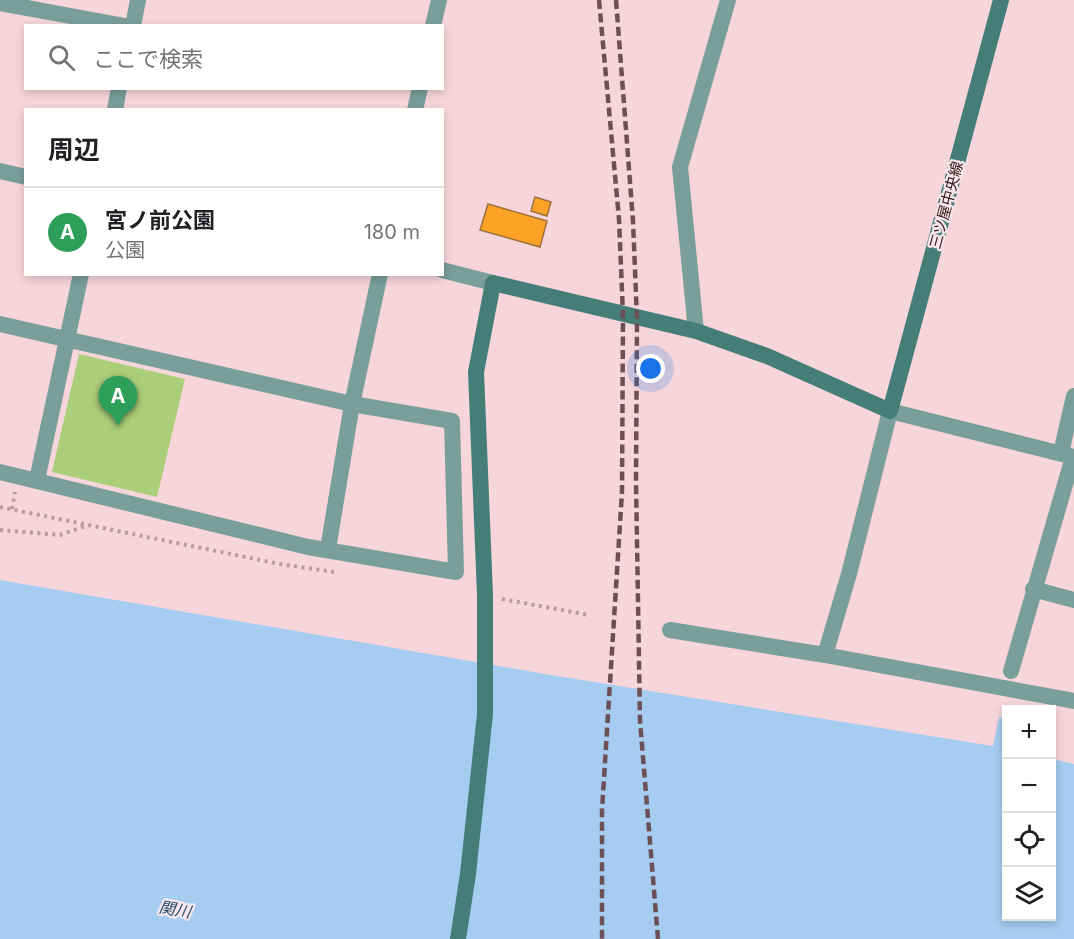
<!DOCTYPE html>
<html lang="ja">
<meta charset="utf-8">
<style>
:root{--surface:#fff;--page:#f2f2f2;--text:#202124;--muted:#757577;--line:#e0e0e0;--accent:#ea580c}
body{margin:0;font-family:Inter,"Noto Sans JP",sans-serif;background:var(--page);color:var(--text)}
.controls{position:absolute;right:18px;bottom:18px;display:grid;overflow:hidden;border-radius:0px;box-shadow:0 3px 9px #0003}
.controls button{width:54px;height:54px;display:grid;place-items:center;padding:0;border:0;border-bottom:2px solid var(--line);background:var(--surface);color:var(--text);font:30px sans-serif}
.you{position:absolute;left:651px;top:369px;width:21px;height:21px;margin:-15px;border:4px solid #fff;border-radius:50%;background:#1a73e8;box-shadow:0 0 0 9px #1a73e833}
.badge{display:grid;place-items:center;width:39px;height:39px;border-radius:50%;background:var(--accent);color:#fff;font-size:20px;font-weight:700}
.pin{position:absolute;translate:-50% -50px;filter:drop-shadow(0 2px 3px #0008)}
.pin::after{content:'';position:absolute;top:32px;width:21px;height:18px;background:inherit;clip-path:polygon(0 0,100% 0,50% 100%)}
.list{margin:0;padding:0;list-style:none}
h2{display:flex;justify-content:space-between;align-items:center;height:78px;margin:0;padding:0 24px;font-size:26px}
h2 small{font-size:20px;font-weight:400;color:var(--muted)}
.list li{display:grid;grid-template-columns:39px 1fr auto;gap:18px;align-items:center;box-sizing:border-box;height:90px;padding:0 24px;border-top:2px solid var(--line)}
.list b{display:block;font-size:22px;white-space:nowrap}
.list p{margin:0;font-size:20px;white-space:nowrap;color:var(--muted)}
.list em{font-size:20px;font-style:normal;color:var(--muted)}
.icon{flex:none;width:33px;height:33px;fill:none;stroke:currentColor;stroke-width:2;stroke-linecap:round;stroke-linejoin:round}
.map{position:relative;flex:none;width:1074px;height:939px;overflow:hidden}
.search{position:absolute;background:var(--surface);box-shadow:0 3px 9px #0003;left:24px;top:24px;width:420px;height:66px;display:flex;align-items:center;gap:15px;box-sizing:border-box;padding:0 21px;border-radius:0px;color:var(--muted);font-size:22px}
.panel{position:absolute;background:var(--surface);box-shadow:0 3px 9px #0003;left:24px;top:108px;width:420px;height:168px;border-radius:0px}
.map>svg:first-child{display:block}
</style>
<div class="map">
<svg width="1074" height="939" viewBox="0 0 1074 939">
<rect width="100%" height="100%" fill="#f6d6db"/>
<path fill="#abcf79" d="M 79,354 L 185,379 L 157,497 L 52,472 Z"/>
<path fill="#a6ccf1" d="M 0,580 L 551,675 L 993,746 L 999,717 L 1006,719 L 1006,916 L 1052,916 L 1052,759 L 1074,764 L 1074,939 L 0,939 Z"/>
<path fill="#fea225" stroke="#9d6f3b" stroke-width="1.5" d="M 535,197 L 551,202 L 547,216 L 531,211 Z
M 488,204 L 547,221 L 540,247 L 480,230 Z"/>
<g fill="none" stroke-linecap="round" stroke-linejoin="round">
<path stroke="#b89a9f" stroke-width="4" stroke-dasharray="3 4.5" stroke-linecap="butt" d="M 0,507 L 280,564 L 334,572
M 12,509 L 15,492
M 0,530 L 60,535 L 88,525
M 502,599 L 589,615"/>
<path stroke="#7a9e9a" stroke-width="16" d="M 0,3 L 125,26
M 133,26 L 138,0
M 433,26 L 439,0
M 115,110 L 119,88
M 415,110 L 420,88
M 0,324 L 352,404 L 452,421 L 456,572 L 308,547 L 0,472
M 696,331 L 680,167 L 728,0
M 1061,453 L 1074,396
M 37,480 L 81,274
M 328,549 L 352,404 L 380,274
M 1033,589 L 1074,600
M 670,630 L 825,655 L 1074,701
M 825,655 L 849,574 L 890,411
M 1011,671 L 1073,457"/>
<path stroke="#7a9e9a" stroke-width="16" d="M 0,171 L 26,177
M 442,270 L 493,283
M 890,411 L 1074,457"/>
<path stroke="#457e78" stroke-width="16" d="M 458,939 L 468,874 L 485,714 L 485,595 L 476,372 L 493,283 L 696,331 L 767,356 L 890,411 L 1001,0"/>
<path stroke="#6d5056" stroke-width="4.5" stroke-dasharray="9 4.5" stroke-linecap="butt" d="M 599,0 L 619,219 L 623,315 L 622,492 L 602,810 L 602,939
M 616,0 L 633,221 L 637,319 L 636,481 L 640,721 L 658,939"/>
</g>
<g text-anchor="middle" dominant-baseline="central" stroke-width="4.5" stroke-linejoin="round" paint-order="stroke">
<g font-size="15" fill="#2f141a" stroke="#f8e7ea">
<text transform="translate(946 205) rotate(-75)">三ツ屋中央線</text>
</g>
<g font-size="16" font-style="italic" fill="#1e486d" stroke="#f8e7ea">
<text transform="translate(175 909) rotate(10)">関川</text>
</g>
</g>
</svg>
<div class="controls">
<button>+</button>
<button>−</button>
<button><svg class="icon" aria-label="locate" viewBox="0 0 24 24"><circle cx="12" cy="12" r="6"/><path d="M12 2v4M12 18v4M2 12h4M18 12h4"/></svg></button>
<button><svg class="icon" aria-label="layers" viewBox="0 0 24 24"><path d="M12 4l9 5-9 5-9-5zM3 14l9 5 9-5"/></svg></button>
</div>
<div class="you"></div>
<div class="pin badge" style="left:118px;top:426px;background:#2e9e5b">A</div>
<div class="search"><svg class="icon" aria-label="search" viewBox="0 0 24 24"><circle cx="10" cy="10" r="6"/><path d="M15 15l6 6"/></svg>ここで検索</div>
<section class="panel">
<h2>周辺<small></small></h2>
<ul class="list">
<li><span class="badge" style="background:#2e9e5b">A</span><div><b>宮ノ前公園</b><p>公園</p></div><em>180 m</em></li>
</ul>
</section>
</div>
